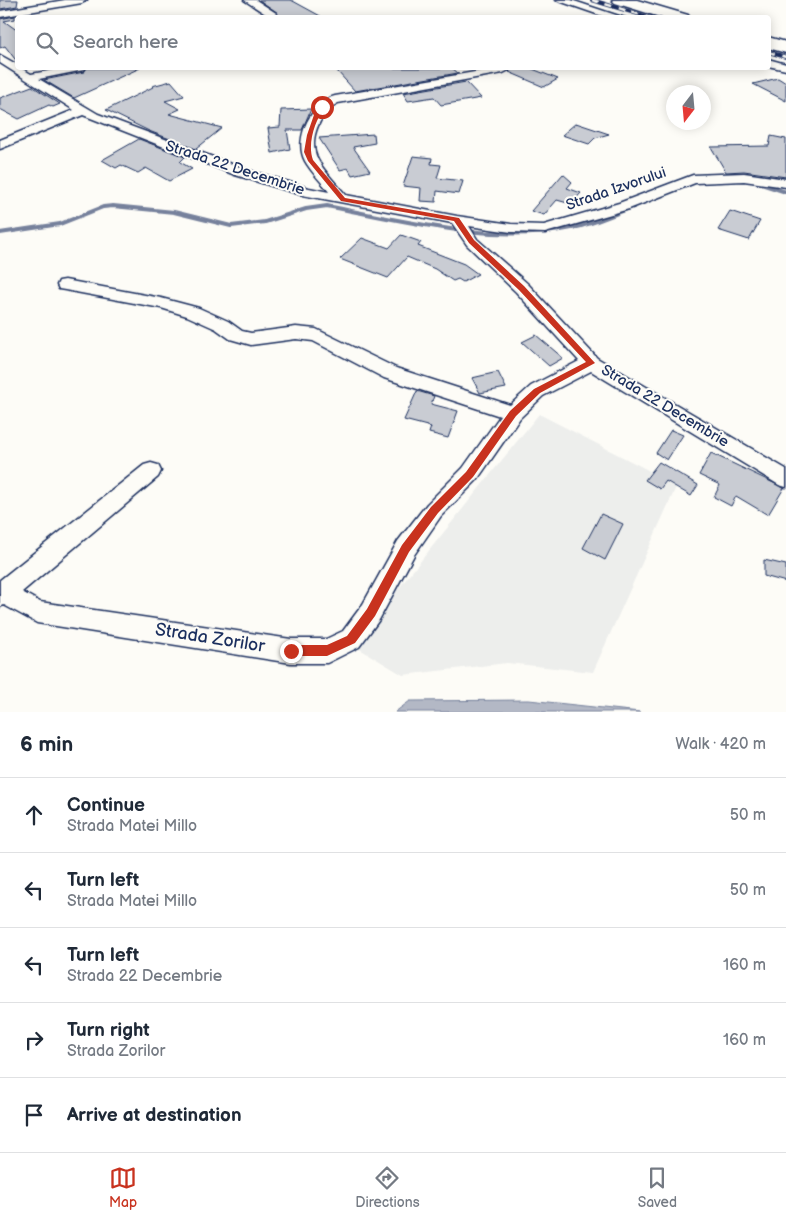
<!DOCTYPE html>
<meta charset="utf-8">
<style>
:root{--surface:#fff;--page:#f6f6f7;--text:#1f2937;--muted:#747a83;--line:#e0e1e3;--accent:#c8321e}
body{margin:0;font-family:"Balsamiq Sans",sans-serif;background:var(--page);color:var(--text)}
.compass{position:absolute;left:666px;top:85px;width:45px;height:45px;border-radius:50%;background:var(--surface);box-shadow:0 2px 12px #0003;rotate:196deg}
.stop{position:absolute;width:15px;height:15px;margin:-11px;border:4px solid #c8321e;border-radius:50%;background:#fff}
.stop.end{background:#c8321e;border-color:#fff;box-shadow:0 1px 5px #0008}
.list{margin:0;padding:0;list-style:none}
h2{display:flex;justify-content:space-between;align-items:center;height:65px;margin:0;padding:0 20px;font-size:21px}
h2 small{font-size:16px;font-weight:400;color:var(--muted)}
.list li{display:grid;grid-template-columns:32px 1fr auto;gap:15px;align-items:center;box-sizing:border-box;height:75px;padding:0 20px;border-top:1px solid var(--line)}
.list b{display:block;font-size:19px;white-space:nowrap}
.list p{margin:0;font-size:16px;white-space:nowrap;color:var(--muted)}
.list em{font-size:16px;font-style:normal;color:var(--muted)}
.icon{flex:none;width:28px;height:28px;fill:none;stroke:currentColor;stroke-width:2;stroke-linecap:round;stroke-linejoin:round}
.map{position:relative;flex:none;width:786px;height:712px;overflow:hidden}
.search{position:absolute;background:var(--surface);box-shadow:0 2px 12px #0003;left:15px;right:15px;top:15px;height:55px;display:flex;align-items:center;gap:12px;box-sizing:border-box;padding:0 18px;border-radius:5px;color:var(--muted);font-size:19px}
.sheet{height:440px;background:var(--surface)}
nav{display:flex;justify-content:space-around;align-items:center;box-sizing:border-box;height:70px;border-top:1px solid var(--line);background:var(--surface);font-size:14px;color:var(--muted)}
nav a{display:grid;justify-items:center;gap:2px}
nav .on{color:var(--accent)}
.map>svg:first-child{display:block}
</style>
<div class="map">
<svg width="786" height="712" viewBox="0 0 786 712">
<rect width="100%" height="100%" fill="#fdfcf7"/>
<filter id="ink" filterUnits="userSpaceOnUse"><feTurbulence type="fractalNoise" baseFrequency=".02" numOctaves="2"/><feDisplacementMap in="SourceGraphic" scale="10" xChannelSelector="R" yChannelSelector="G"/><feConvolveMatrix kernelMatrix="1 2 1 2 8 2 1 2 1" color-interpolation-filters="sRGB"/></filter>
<g filter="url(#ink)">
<path fill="#edeeec" d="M 539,414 L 677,485 L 593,672 L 507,663 L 403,675 L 353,645 Z"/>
<path fill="#b3b8c5" stroke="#76819c" d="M 529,700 L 640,712 L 395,712 L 410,701 Z"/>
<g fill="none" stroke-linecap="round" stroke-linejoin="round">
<path stroke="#76819c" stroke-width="4" d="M 755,182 L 786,192
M 0,233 L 60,224 L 103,207 L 113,206 L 174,212 L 231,226 L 265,222 L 306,209 L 327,206 C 409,222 494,245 577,227 C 594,223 612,215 628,209"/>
</g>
<path fill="#c9ccd3" stroke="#1b2f5e" d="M 0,0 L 18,0 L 17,6 L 0,9 Z
M 259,0 L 291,0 L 324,18 L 270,18 L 277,16 L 278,13 Z
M 15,16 L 15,19 L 4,21 L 18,31 L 18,63 L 5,46 L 0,48 L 0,19 Z
M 87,68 L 140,68 L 74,98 L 44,80 L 84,72 Z
M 353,68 L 452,68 L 458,73 L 355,91 L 337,71 Z
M 509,68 L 530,68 L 558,79 L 544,87 L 509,72 L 511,70 Z
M 778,78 L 786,83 L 786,101 L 753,84 Z
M 171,81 L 184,96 L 165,101 L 180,109 L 169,114 L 222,128 L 196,149 L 149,131 L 106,110 L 153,87 L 152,86 Z
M 466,82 L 481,98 L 441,105 L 434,97 L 408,101 L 403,93 Z
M 32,86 L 60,104 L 53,107 L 49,105 L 19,119 L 0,109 L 0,98 Z
M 311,109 L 302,130 L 287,130 L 290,149 L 272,153 L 268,128 L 280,127 L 281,110 Z
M 576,123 L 609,134 L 595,138 L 589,144 L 562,135 Z
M 374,134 L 375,143 L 353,147 L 370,171 L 352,175 L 348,168 L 340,170 L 319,138 Z
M 771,136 L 786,139 L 786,177 L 744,171 L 726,172 L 711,147 L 769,146 Z
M 139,139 L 185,157 L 180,162 L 192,169 L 169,181 L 146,168 L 138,173 L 121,165 L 116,168 L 102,160 Z
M 413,156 L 432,158 L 431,164 L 441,165 L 437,178 L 463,181 L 459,194 L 437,191 L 436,202 L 420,201 L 421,188 L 403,186 Z
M 563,174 L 572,182 L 567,188 L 581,193 L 571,204 L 557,200 L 544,215 L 531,211 Z
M 730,211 L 760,221 L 749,240 L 718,230 Z
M 401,235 L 421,242 L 418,246 L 464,264 L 478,274 L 463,282 L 458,279 L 453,281 L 435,269 L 407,257 L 388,278 L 340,259 L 362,238 L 389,248 Z
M 536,335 L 563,358 L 549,366 L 522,342 Z
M 498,372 L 506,388 L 480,393 L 472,378 Z
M 417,391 L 434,396 L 431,404 L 458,411 L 448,438 L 429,433 L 431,427 L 404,420 Z
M 671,430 L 683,435 L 667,460 L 656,453 Z
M 711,453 L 784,488 L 768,515 L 736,496 L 731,506 L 714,497 L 720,485 L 699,475 Z
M 659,462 L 698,485 L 691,496 L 666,481 L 660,489 L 645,480 Z
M 601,514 L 623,524 L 605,560 L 583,548 Z
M 764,560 L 786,565 L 786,582 L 764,576 Z"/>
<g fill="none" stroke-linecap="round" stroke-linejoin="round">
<g stroke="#1b2f5e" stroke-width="3">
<path id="minor" d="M 65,0 L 87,0 L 82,3 L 0,17 L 0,11 Z
M 244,0 L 256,0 L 276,13 L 275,15 L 267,15 Z
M 556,0 L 571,0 L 625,18 L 608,18 Z
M 0,55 L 18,65 L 18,68 L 21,68 L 31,74 L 65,68 L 85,68 L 84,70 L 39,79 L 98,114 L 245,169 L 309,188 L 329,192 C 322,182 311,172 305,161 C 293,139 312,102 335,96 L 498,68 L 507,68 L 509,70 L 503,73 L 338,103 C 321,112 308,138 317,158 C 323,171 337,184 346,195 L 457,216 L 511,224 L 544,225 L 619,203 L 693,175 L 744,173 L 786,179 L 786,187 L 744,181 L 695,183 L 629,209 L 545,233 L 511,232 L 469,226 L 477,239 L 528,284 L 597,358 L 786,469 L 786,487 L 779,485 L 591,371 L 543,396 L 520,418 L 477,480 L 441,516 L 414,555 L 379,620 L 359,647 L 327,663 L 291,663 L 37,623 L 4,605 L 0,607 L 0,580 L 144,465 L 151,463 L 158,465 L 161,471 L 158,477 L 22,592 L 40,602 L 291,639 L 326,639 L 343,631 L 363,604 L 398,541 L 427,504 L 463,468 L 500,416 L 384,378 L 313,341 L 296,339 L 251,345 L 230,339 L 216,329 L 187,316 L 161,308 L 65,290 L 59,289 L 57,285 L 59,281 L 65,280 L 161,298 L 199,308 L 228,321 L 242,331 L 251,333 L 296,327 L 316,329 L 396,368 L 510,405 L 531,386 L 579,361 L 516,292 L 467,245 L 452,223 L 302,195 L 235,175 L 83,115 L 0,149 L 0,140 L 74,110 L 0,63 Z
M 768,59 L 786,64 L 786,70 L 768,66 Z"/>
</g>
<g stroke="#1b2f5e" stroke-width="3">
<path id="primary" d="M 612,0 L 637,0 L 688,15 L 690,18 L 663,18 L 615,3 Z
M 768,37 L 786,42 L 786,53 L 768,48 Z"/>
</g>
<use href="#minor" fill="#fdfcf7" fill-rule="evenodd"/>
<use href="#primary" fill="#fdfcf7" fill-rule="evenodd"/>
<g stroke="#1b2f5e" stroke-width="4">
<path id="rail" d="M 592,0 L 651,18
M 768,52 L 786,57"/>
</g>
<use href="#rail" stroke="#fdfcf7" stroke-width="2.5" stroke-dasharray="7" stroke-linecap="butt"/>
</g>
</g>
<path fill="#c8321e" d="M 320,106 L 325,107 C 315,120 307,144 313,160 L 345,198 L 459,218 L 474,240 L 524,286 L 595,363 L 540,393 L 516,416 L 473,477 L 438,513 L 409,552 L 375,616 L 355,643 L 327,656 L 291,656 L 287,655 L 286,651 L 287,647 L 291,645 L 327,645 L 347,636 L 367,609 L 402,545 L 431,507 L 466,472 L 510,411 L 534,389 L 586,362 L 519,290 L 469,243 L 454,221 L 341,201 L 308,161 L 304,152 L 307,135 L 315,112 Z"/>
<g text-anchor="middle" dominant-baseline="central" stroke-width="4" stroke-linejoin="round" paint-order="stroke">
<g font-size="15" fill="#1b2f5e" stroke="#fdfcf7">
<text transform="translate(235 168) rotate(18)">Strada 22 Decembrie</text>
<text transform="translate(616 189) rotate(-19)">Strada Izvorului</text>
<text transform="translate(665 406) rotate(31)">Strada 22 Decembrie</text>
</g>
<g font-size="18" fill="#1b2f5e" stroke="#fdfcf7">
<text transform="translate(210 638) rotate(9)">Strada Zorilor</text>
</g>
</g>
</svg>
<svg class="compass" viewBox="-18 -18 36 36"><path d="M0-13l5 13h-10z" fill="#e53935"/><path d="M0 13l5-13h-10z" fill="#747a83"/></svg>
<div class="stop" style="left:322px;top:107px"></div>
<div class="stop end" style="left:291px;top:651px"></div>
<div class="search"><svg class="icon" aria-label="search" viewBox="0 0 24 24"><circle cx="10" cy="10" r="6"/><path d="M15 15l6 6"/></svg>Search here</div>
</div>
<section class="sheet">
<h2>6 min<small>Walk · 420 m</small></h2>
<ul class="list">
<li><svg class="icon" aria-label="ahead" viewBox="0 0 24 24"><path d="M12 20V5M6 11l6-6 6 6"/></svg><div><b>Continue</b><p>Strada Matei Millo</p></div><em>50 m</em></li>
<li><svg class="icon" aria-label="left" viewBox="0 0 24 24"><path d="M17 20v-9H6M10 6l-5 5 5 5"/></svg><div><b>Turn left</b><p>Strada Matei Millo</p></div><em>50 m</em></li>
<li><svg class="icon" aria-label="left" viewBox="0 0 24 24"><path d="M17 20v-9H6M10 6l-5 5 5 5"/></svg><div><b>Turn left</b><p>Strada 22 Decembrie</p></div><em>160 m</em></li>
<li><svg class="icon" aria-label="right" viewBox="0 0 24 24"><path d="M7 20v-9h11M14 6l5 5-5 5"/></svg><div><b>Turn right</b><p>Strada Zorilor</p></div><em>160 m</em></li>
<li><svg class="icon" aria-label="arrive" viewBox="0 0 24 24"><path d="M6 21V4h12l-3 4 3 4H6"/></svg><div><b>Arrive at destination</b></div></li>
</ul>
</section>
<nav>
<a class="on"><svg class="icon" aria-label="map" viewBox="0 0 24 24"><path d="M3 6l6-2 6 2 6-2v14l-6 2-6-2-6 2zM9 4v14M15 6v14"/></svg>Map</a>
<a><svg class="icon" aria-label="directions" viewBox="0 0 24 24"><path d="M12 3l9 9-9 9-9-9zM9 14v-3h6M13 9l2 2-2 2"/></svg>Directions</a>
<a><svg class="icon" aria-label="saved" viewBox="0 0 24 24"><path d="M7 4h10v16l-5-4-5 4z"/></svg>Saved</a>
</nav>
